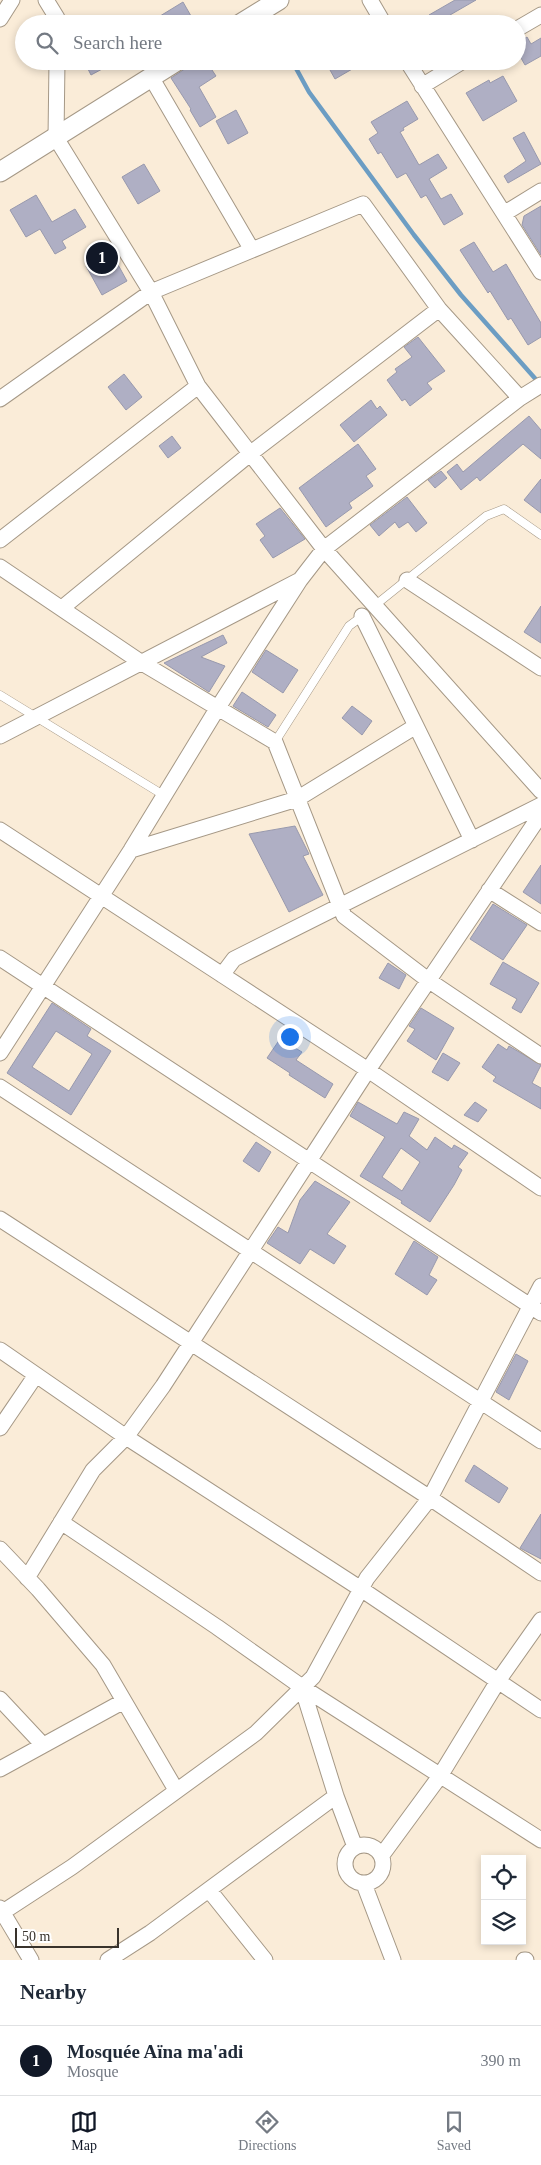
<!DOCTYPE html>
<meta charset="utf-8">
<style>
:root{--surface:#fff;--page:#f2f2f3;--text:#1f2937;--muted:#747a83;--line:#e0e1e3;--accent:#111827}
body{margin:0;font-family:Georgia,serif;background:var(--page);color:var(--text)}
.controls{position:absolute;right:15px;bottom:15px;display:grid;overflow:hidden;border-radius:0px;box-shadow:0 2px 8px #0003}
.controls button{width:45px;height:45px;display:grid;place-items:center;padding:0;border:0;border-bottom:1px solid var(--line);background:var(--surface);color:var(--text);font:25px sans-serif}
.scale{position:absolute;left:15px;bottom:12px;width:104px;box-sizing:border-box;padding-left:5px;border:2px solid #39332c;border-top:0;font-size:14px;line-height:18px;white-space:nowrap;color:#39332c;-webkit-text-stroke:4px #fff;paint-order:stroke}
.you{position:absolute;left:289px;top:1036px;width:18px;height:18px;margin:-12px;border:4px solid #fff;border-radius:50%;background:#1a73e8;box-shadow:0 0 0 8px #1a73e833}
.badge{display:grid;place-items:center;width:32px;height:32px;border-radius:50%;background:var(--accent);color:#fff;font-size:16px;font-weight:700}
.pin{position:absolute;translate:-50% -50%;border:2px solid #fff;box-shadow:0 1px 5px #0006}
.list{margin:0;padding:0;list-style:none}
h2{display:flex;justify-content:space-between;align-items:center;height:65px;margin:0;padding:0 20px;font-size:21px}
h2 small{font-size:16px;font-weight:400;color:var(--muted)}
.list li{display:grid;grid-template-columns:32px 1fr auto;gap:15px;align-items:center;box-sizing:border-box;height:70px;padding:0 20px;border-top:1px solid var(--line)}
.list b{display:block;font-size:19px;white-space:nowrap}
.list p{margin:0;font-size:16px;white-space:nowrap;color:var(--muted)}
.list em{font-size:16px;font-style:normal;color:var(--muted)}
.icon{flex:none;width:28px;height:28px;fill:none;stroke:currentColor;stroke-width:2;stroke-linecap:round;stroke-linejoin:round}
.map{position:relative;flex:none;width:541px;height:1960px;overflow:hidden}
.search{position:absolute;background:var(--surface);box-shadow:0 2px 8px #0003;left:15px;right:15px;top:15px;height:55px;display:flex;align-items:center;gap:12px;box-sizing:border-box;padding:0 18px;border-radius:28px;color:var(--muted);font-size:19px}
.sheet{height:135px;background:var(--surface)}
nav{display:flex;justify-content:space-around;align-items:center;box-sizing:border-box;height:70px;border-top:1px solid var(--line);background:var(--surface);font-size:14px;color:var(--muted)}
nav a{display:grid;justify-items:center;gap:2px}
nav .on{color:var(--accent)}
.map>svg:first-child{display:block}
</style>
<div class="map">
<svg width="541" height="1960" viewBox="0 0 541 1960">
<rect width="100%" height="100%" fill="#faecd8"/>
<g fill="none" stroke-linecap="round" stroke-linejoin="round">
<path stroke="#6c9dc3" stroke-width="4.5" d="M 265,14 L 271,24
M 292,61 L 309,92 L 414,235 L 461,295 L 540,384"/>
</g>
<path fill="#afafc4" stroke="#9899ad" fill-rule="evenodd" d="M 455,0 L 476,0 L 450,15 L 455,24 L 434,24 L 429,15 Z
M 183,2 L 191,16 L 177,24 L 147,24 Z
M 527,37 L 531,44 L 541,38 L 541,56 L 525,65 L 517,51 L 517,43 Z
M 84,61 L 117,61 L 91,75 Z
M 197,61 L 206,61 L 216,76 L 199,87 L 216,117 L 200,127 L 190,110 L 191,109 L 171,78 Z
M 325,61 L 366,61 L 335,79 Z
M 503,76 L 517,101 L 483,121 L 466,93 L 489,80 L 490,83 Z
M 407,101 L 418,119 L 403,128 L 404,130 L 400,132 L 419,165 L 438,154 L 447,168 L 429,179 L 441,199 L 451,194 L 463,214 L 444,225 L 426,195 L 421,198 L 406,173 L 397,178 L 381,152 L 378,154 L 369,139 L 378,133 L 371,122 Z
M 236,110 L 248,133 L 228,144 L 216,121 Z
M 524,132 L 541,164 L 508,183 L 504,176 L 526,161 L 513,138 Z
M 144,164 L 160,191 L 138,204 L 122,177 Z
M 36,195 L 52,222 L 75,209 L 86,227 L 62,241 L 66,248 L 55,254 L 40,229 L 26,237 L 10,210 Z
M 541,206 L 541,255 L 522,225 L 524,216 Z
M 474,242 L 493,272 L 506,264 L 541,323 L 541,337 L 528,345 L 511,318 L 508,320 L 490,291 L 488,293 L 460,250 Z
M 111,252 L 127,281 L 102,295 L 86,266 Z
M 418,337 L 445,371 L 427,383 L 432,389 L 410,406 L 405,399 L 402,401 L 387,380 L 397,372 L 395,369 L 412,357 L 404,347 Z
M 124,374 L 142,397 L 126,410 L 108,387 Z
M 371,400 L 377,409 L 380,406 L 387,415 L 354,442 L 340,425 Z
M 529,416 L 541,430 L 541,459 L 523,444 L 480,481 L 477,477 L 461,490 L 447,472 L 457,464 L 463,472 Z
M 172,436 L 181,448 L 168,458 L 159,446 Z
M 358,444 L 376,469 L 366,476 L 373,486 L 349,503 L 352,508 L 326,527 L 299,488 Z
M 441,471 L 447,478 L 435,488 L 428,480 Z
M 541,479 L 541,513 L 524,500 Z
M 407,497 L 427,523 L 416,532 L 408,522 L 399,528 L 395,522 L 379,536 L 370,525 Z
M 280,508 L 305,539 L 273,558 L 260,540 L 265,536 L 256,524 Z
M 541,606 L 541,643 L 524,632 Z
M 223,635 L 227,643 L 201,657 L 225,666 L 209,692 L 164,663 Z
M 266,650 L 298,670 L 283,693 L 252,672 Z
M 242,692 L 276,715 L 268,727 L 233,706 Z
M 352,706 L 372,721 L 362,735 L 342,718 Z
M 295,826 L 309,854 L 303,856 L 323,895 L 289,912 L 249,834 Z
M 541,865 L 541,904 L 523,892 Z
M 493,904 L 527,925 L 503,960 L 470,939 Z
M 503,962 L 539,983 L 521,1013 L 512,1008 L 517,999 L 490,984 Z
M 388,963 L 406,975 L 399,989 L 379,978 Z
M 52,1003 L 91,1029 L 87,1036 L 111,1051 L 71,1115 L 7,1073 ZM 56,1031 L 92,1054 L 69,1091 L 32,1067 Z
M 421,1008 L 454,1028 L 436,1060 L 407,1041 L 415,1029 L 409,1026 Z
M 280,1039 L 302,1052 L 296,1060 L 333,1084 L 325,1098 L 289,1075 L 290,1073 L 267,1058 Z
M 498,1044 L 507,1050 L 509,1046 L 541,1065 L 532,1083 L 541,1088 L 541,1109 L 493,1081 L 496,1077 L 482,1067 Z
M 443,1053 L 460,1063 L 448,1081 L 432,1072 Z
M 358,1102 L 397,1124 L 404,1112 L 419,1119 L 409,1136 L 427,1150 L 435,1137 L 452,1149 L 454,1145 L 468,1153 L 458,1167 L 462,1170 L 454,1185 L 430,1222 L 401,1203 L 402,1201 L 360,1176 L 385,1137 L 350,1116 ZM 401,1148 L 420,1162 L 402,1191 L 382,1177 Z
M 475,1102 L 487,1110 L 478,1122 L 464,1115 Z
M 256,1142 L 271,1152 L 259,1172 L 243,1161 Z
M 315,1181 L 350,1202 L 327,1234 L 346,1246 L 334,1264 L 310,1249 L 300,1264 L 267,1243 L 278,1227 L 288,1233 L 300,1200 Z
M 414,1241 L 438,1257 L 429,1275 L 437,1280 L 427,1295 L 395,1274 Z
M 516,1354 L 528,1361 L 509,1400 L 496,1392 Z
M 474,1465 L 508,1488 L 499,1503 L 465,1481 Z
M 541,1514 L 541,1559 L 520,1548 Z"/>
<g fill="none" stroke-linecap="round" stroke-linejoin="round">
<g stroke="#a59886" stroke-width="9">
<path id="service" d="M 373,607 L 486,516 L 504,509 L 541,535
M 0,695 L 165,796
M 275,742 L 349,626 L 364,615"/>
</g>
<g stroke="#a59886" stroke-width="17">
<path id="minor" d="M 46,0 L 57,18 L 57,24
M 370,0 L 384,24
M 0,19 L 12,0
M 517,29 L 541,15
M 57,61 L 56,138 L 151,292 L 198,386 L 324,549 L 541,791
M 407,61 L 541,272
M 151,77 L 252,250
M 422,86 L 463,61
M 505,213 L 541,191
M 0,399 L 151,292 L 363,204 L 439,309 L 520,398
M 0,540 L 198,386
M 0,567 L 142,663 L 275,742 L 344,916 L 428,980 L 541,1056
M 407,580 L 541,668
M 62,608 L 251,453 L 439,309
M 362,616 L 472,840
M 0,736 L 298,581
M 0,830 L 368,1070 L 541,1188
M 131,850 L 297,799 L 416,726
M 489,890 L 541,923
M 0,958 L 541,1313
M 222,975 L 234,959 L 541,805
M 0,1053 L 131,850 L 217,709 L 300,580 L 324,549 L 520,398 L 541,385
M 0,1087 L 541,1441
M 0,1219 L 430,1498 L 541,1573
M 0,1350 L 126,1437 L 361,1589 L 541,1710
M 0,1428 L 36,1375
M 61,1522 L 217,1627 L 302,1687 L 336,1796 L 355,1847
M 0,1549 L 38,1589 L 103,1665 L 176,1790
M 27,1578 L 93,1470 L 126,1437 L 163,1386 L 368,1070 L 541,814
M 302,1687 L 541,1840
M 0,1699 L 43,1745
M 0,1769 L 124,1701
M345 1864a19 19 0 1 1 38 0a19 19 0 1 1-38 0Z
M 382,1855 L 440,1776 L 498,1681 L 541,1620
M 364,1884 L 393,1960
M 209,1890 L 265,1960
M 0,1908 L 31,1960
M 0,1914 L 72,1867 L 256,1733 L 313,1677 L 367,1578 L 430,1498 L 541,1286
M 108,1960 L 150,1933 L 336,1796
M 524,1960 L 526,1960"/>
</g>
<g stroke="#a59886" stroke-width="21">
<path id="tertiary" d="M 240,24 L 279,0
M 0,172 L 177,61"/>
</g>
<use href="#service" stroke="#fff" stroke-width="8"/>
<use href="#minor" stroke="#fff" stroke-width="15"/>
<use href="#tertiary" stroke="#fff" stroke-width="19"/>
</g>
</svg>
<div class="controls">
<button><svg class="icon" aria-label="locate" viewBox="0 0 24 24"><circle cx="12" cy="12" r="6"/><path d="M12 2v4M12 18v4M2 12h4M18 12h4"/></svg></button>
<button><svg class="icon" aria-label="layers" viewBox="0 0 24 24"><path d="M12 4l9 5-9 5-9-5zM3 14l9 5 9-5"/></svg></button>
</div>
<div class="scale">50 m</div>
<div class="you"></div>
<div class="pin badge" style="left:102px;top:258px">1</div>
<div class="search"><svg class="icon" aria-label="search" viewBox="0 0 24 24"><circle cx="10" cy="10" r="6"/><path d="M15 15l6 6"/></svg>Search here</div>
</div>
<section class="sheet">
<h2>Nearby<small></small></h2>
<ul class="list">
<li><span class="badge">1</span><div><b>Mosquée Aïna ma'adi</b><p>Mosque</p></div><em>390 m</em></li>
</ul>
</section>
<nav>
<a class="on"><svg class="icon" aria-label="map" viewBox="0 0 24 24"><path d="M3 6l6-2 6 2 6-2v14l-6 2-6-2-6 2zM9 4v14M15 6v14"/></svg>Map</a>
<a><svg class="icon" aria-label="directions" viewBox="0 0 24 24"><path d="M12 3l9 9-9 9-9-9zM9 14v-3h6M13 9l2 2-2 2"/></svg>Directions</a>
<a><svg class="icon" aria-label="saved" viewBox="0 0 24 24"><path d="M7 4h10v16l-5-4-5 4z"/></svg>Saved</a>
</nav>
